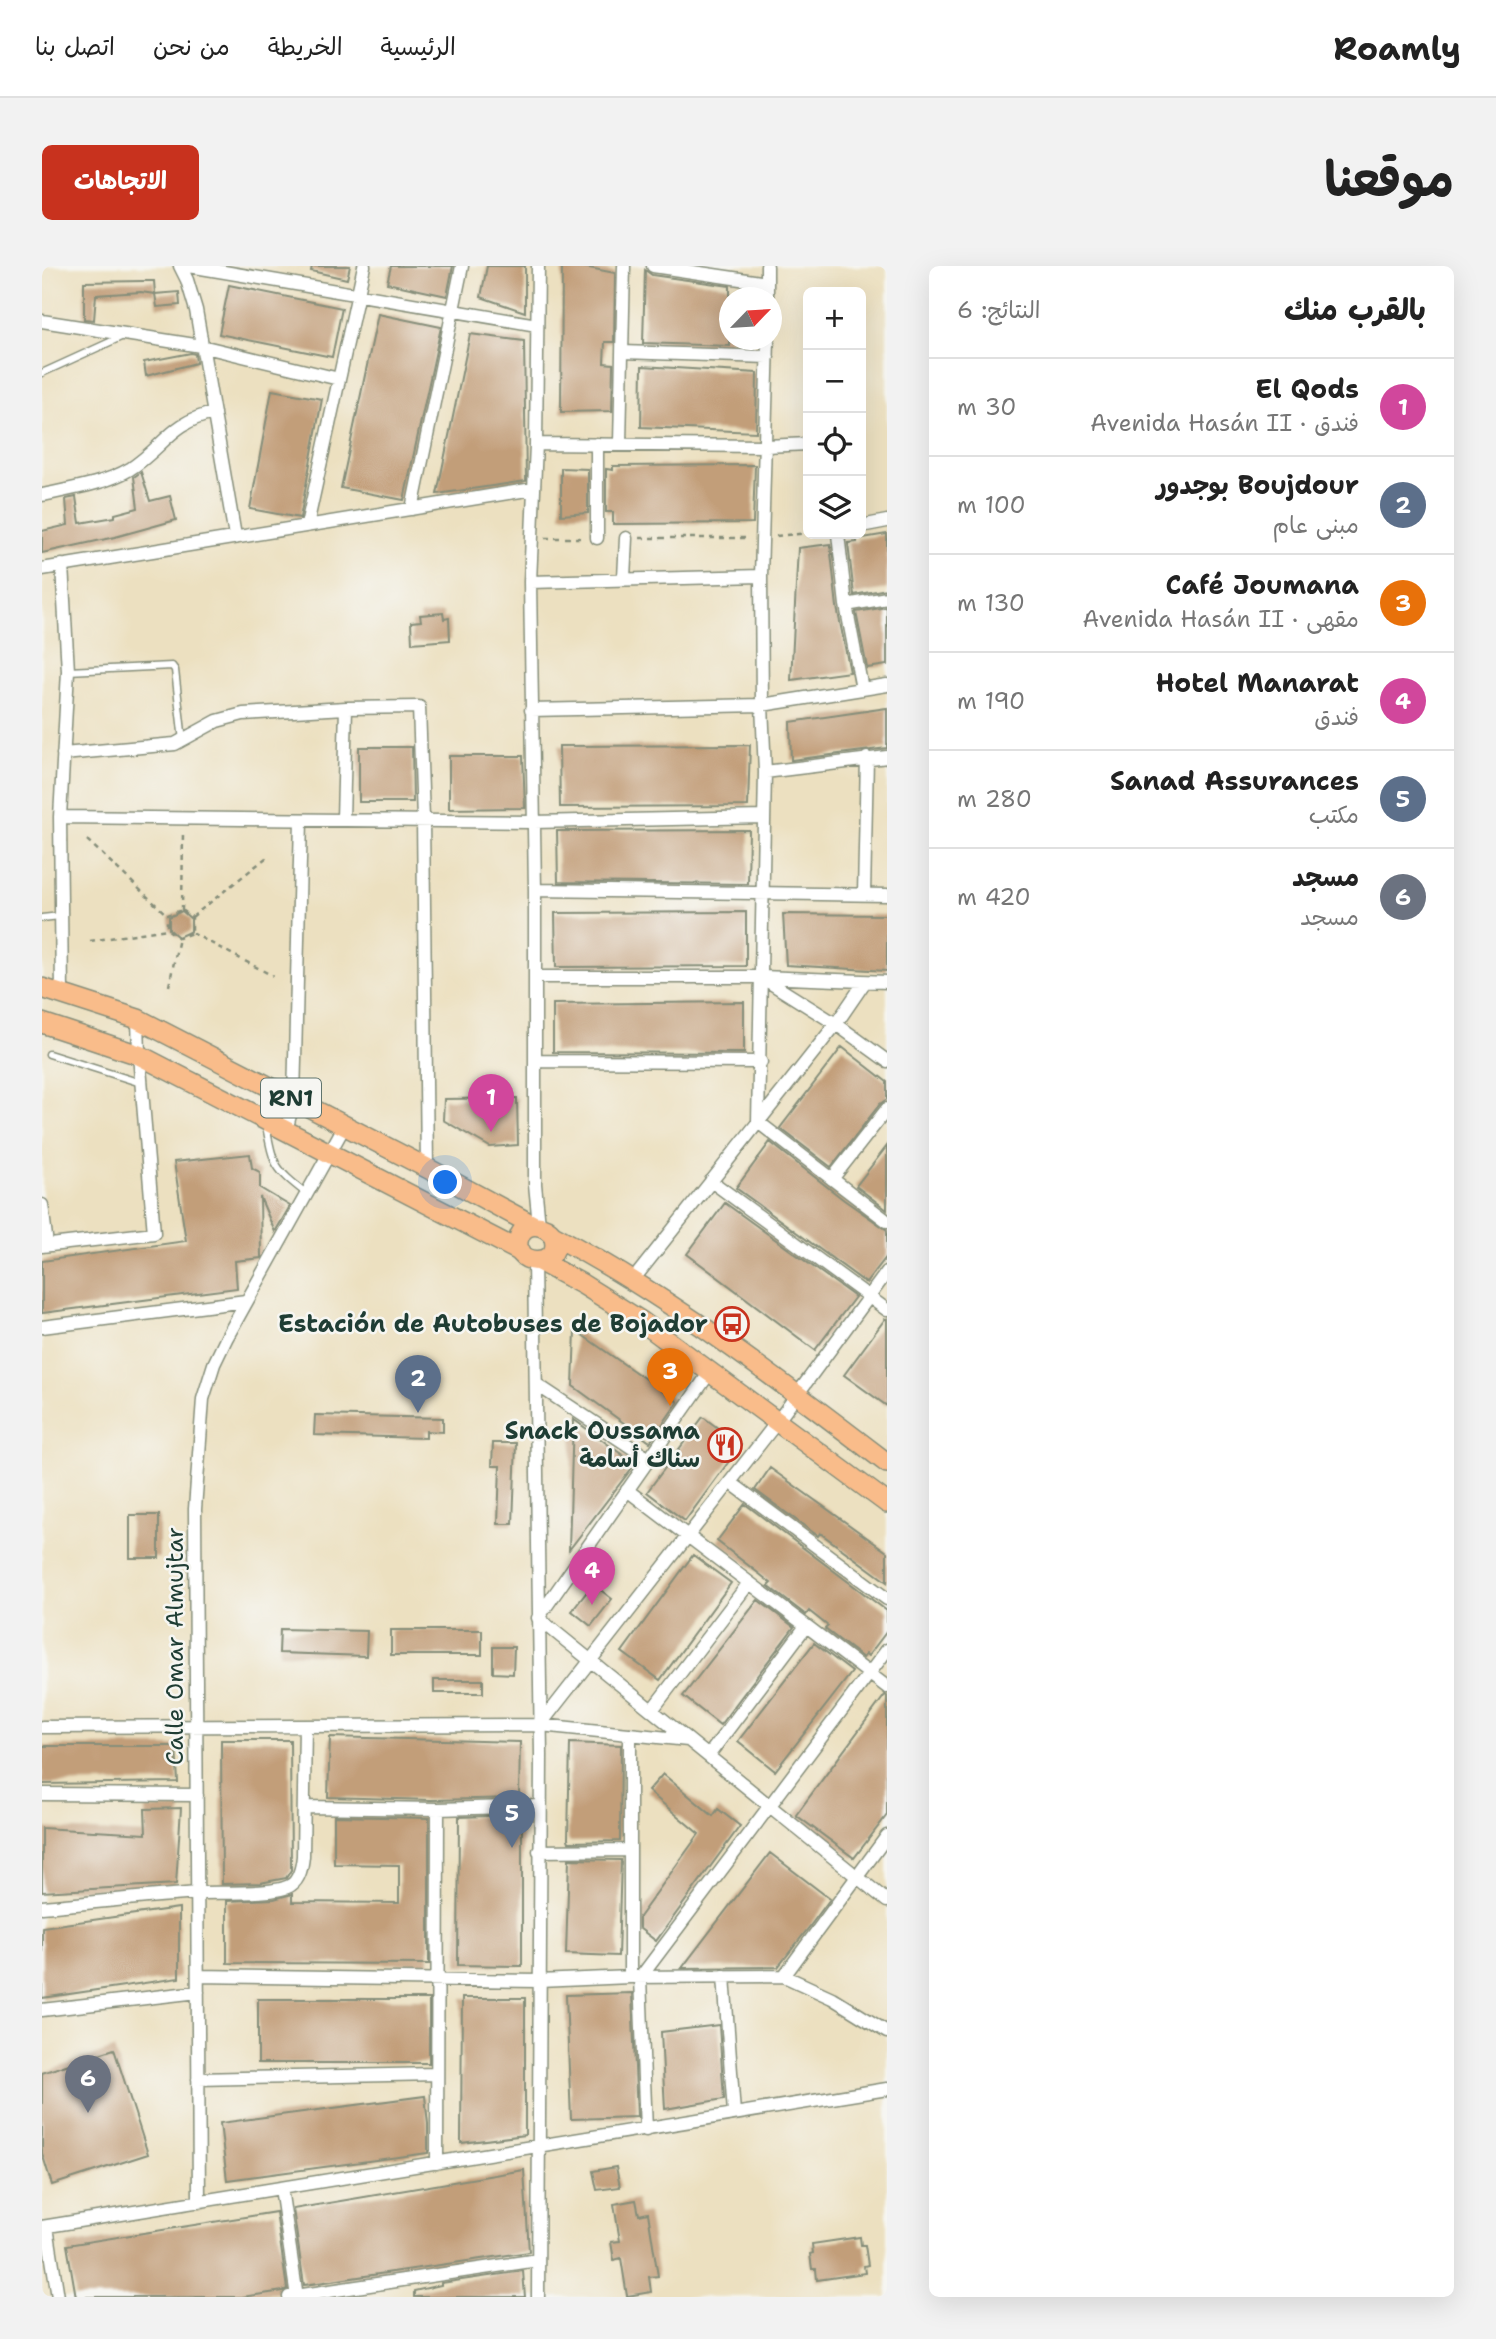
<!DOCTYPE html>
<html lang="ar">
<meta charset="utf-8">
<style>
:root{--surface:#fff;--page:#f2f2f2;--text:#222;--muted:#767676;--line:#e0e0e0;--accent:#c8321e}
body{margin:0;font-family:"Shantell Sans","Playpen Sans Arabic",sans-serif;background:var(--page);color:var(--text);direction:rtl}
.controls{position:absolute;right:21px;top:21px;display:grid;overflow:hidden;border-radius:10px;box-shadow:0 7px 28px #0002}
.controls button{width:63px;height:63px;display:grid;place-items:center;padding:0;border:0;border-bottom:2px solid var(--line);background:var(--surface);color:var(--text);font:35px sans-serif}
.compass{position:absolute;left:677px;top:21px;width:63px;height:63px;border-radius:50%;background:var(--surface);box-shadow:0 7px 28px #0002;rotate:65deg}
.you{position:absolute;left:404px;top:917px;width:24px;height:24px;margin:-18px;border:5px solid #fff;border-radius:50%;background:#1a73e8;box-shadow:0 0 0 10px #1a73e833}
.badge{display:grid;place-items:center;width:46px;height:46px;border-radius:50%;background:var(--accent);color:#fff;font-size:23px;font-weight:700}
.pin{position:absolute;translate:-50% -58px;filter:drop-shadow(0 2px 4px #0008)}
.pin::after{content:'';position:absolute;top:37px;width:24px;height:21px;background:inherit;clip-path:polygon(0 0,100% 0,50% 100%)}
.list{margin:0;padding:0;list-style:none}
h2{display:flex;justify-content:space-between;align-items:center;height:91px;margin:0;padding:0 28px;font-size:30px}
h2 small{font-size:23px;font-weight:400;color:var(--muted)}
.list li{display:grid;grid-template-columns:46px 1fr auto;gap:21px;align-items:center;box-sizing:border-box;height:98px;padding:0 28px;border-top:2px solid var(--line)}
.list b{display:block;font-size:26px;white-space:nowrap}
.list p{margin:0;font-size:23px;white-space:nowrap;color:var(--muted)}
.list em{font-size:23px;font-style:normal;color:var(--muted)}
.icon{flex:none;width:38px;height:38px;fill:none;stroke:currentColor;stroke-width:2;stroke-linecap:round;stroke-linejoin:round}
.map{position:relative;flex:none;width:845px;height:2031px;overflow:hidden;direction:ltr;border-radius:10px}
header{display:flex;align-items:center;gap:42px;box-sizing:border-box;height:98px;padding:0 35px;background:var(--surface);border-bottom:2px solid var(--line)}
header strong{font-size:33px}
nav{display:flex;gap:38px;margin-inline-start:auto;font-size:24px}
.intro{display:flex;align-items:center;justify-content:space-between;box-sizing:border-box;height:168px;padding:0 42px}
h1{margin:0;font-size:49px}
.button{padding:18px 32px;border-radius:10px;background:var(--accent);color:#fff;font-size:24px;font-weight:700}
main{display:flex;gap:42px;padding:0 42px}
aside{flex:1;background:var(--surface);border-radius:10px;box-shadow:0 7px 28px #0002}
.map>svg:first-child{display:block}
</style>
<header>
<strong>Roamly</strong>
<nav><a>الرئيسية</a><a>الخريطة</a><a>من نحن</a><a>اتصل بنا</a></nav>
</header>
<div class="intro"><h1>موقعنا</h1><a class="button">الاتجاهات</a></div>
<main>
<aside>
<h2>بالقرب منك<small>النتائج: 6</small></h2>
<ul class="list">
<li><span class="badge" style="background:#d1479c">1</span><div><b>El Qods</b><p>فندق · Avenida Hasán II</p></div><em>30 m</em></li>
<li><span class="badge" style="background:#5c6f8a">2</span><div><b>Boujdour بوجدور</b><p>مبنى عام</p></div><em>100 m</em></li>
<li><span class="badge" style="background:#e8710a">3</span><div><b>Café Joumana</b><p>مقهى · Avenida Hasán II</p></div><em>130 m</em></li>
<li><span class="badge" style="background:#d1479c">4</span><div><b>Hotel Manarat</b><p>فندق</p></div><em>190 m</em></li>
<li><span class="badge" style="background:#5c6f8a">5</span><div><b>Sanad Assurances</b><p>مكتب</p></div><em>280 m</em></li>
<li><span class="badge" style="background:#6b7280">6</span><div><b>مسجد</b><p>مسجد</p></div><em>420 m</em></li>
</ul>
</aside>
<div class="map">
<svg width="845" height="2031" viewBox="0 0 845 2031">
<rect width="100%" height="100%" fill="#f6f6f2"/>
<filter id="ink" filterUnits="userSpaceOnUse"><feTurbulence type="fractalNoise" baseFrequency=".0143" numOctaves="2"/><feDisplacementMap in="SourceGraphic" scale="14" xChannelSelector="R" yChannelSelector="G"/><feConvolveMatrix kernelMatrix="1 2 1 2 8 2 1 2 1" color-interpolation-filters="sRGB"/></filter>
<filter id="wash" filterUnits="userSpaceOnUse"><feTurbulence type="fractalNoise" baseFrequency=".00686" numOctaves="4" result="noise"/><feDisplacementMap in="SourceGraphic" scale="28" xChannelSelector="R" yChannelSelector="G"/><feGaussianBlur stdDeviation="1.57" result="paint"/><feColorMatrix in="noise" values="0 0 0 0 0 0 0 0 0 0 0 0 0 0 0 0 0 1.4 0 .05"/><feComposite in="paint" operator="in"/></filter>
<g filter="url(#wash)">
<rect width="100%" height="100%" fill="#ece0c0"/>
<g id="blocks">
<path fill="#c29e79" d="M 270,0 L 308,0 L 305,13 L 269,5 Z
M 349,0 L 411,0 L 405,30 L 345,17 Z
M 445,0 L 483,0 L 483,46 L 439,31 Z
M 520,0 L 537,0 L 573,7 L 572,76 L 563,76 L 562,97 L 571,98 L 570,145 L 519,146 Z
M 603,4 L 610,9 L 688,20 L 688,80 L 601,77 Z
M 102,15 L 112,15 L 113,28 L 99,26 L 54,29 L 52,54 L 42,53 L 42,16 Z
M 187,19 L 300,42 L 290,91 L 177,68 Z
M 137,26 L 138,39 L 115,41 L 113,28 Z
M 336,48 L 399,61 L 362,234 L 299,222 Z
M 428,68 L 482,75 L 484,215 L 395,228 Z
M 149,87 L 153,88 L 154,97 L 104,110 L 102,96 Z
M 600,100 L 715,107 L 714,166 L 599,161 Z
M 230,124 L 280,133 L 258,252 L 208,243 Z
M 713,199 L 711,257 L 571,258 L 571,246 L 564,246 L 564,203 L 571,204 L 571,200 Z
M 519,202 L 546,203 L 546,247 L 519,249 Z
M 99,206 L 108,235 L 128,230 L 134,254 L 73,271 L 0,287 L 0,265 L 26,259 L 24,233 L 34,231 L 38,257 L 73,251 L 73,248 L 96,242 L 92,211 Z
M 845,268 L 845,323 L 812,329 L 806,277 L 815,276 L 815,273 Z
M 788,278 L 795,341 L 808,406 L 749,414 L 756,282 Z
M 845,341 L 845,399 L 825,402 L 814,346 Z
M 401,347 L 402,353 L 407,352 L 408,374 L 370,377 L 369,356 L 379,355 L 378,349 Z
M 845,442 L 845,482 L 749,494 L 748,456 Z
M 708,479 L 706,540 L 518,541 L 517,480 Z
M 317,481 L 370,481 L 371,536 L 317,536 Z
M 407,490 L 481,490 L 483,542 L 407,543 Z
M 707,564 L 706,618 L 516,616 L 515,565 Z
M 140,645 L 149,653 L 149,665 L 136,671 L 127,663 L 127,651 Z
M 704,646 L 704,700 L 514,701 L 513,647 Z
M 741,648 L 845,649 L 845,705 L 744,699 Z
M 702,736 L 702,787 L 511,786 L 511,738 Z
M 800,781 L 845,816 L 845,833 L 838,838 L 789,901 L 738,862 Z
M 475,832 L 476,879 L 448,881 L 401,854 L 402,833 Z
M 728,876 L 802,934 L 845,964 L 845,990 L 824,1017 L 694,922 Z
M 845,880 L 845,944 L 814,920 Z
M 208,888 L 210,902 L 218,906 L 218,922 L 248,940 L 233,966 L 218,931 L 219,992 L 193,995 L 195,1022 L 0,1047 L 0,995 L 144,975 L 132,896 Z
M 683,937 L 813,1031 L 773,1084 L 645,988 Z
M 843,1053 L 845,1053 L 845,1140 L 802,1109 Z
M 533,1064 L 636,1136 L 608,1176 L 531,1120 Z
M 273,1149 L 401,1152 L 401,1166 L 384,1165 L 384,1172 L 272,1169 Z
M 661,1151 L 699,1179 L 643,1255 L 605,1226 Z
M 531,1153 L 593,1198 L 527,1284 Z
M 451,1177 L 474,1177 L 471,1258 L 456,1258 L 458,1200 L 450,1200 Z
M 728,1202 L 845,1286 L 845,1316 L 778,1267 L 776,1270 L 713,1224 Z
M 703,1238 L 845,1345 L 845,1365 L 826,1390 L 824,1388 L 821,1392 L 783,1363 L 786,1360 L 767,1345 L 764,1349 L 726,1320 L 729,1317 L 675,1275 Z
M 88,1249 L 117,1249 L 117,1292 L 88,1292 Z
M 651,1289 L 689,1317 L 618,1414 L 580,1386 Z
M 551,1318 L 570,1333 L 549,1360 L 530,1345 Z
M 716,1334 L 752,1361 L 678,1459 L 641,1430 Z
M 238,1363 L 325,1365 L 324,1390 L 237,1387 Z
M 349,1364 L 440,1364 L 440,1389 L 349,1389 Z
M 772,1377 L 810,1406 L 733,1505 L 696,1475 Z
M 451,1381 L 472,1381 L 471,1408 L 451,1407 Z
M 392,1414 L 441,1414 L 441,1427 L 392,1427 Z
M 843,1429 L 845,1430 L 845,1549 L 812,1592 L 754,1549 Z
M 288,1471 L 478,1476 L 477,1532 L 389,1534 L 286,1531 Z
M 179,1474 L 248,1474 L 249,1604 L 244,1612 L 218,1617 L 180,1618 Z
M 528,1477 L 579,1479 L 578,1575 L 527,1576 L 526,1573 Z
M 0,1480 L 134,1480 L 136,1516 L 0,1518 Z
M 621,1508 L 671,1550 L 676,1543 L 698,1560 L 614,1675 L 597,1662 L 597,1651 L 657,1568 L 606,1525 Z
M 139,1542 L 134,1618 L 0,1626 L 0,1562 L 104,1568 L 103,1543 Z
M 476,1549 L 476,1551 L 480,1551 L 480,1700 L 416,1699 L 417,1551 Z
M 292,1550 L 387,1552 L 387,1698 L 185,1697 L 185,1635 L 232,1633 L 250,1628 L 250,1636 L 357,1637 L 357,1599 L 292,1598 Z
M 728,1587 L 788,1633 L 768,1660 L 736,1701 L 640,1702 Z
M 527,1593 L 579,1594 L 576,1690 L 524,1688 Z
M 137,1642 L 137,1712 L 0,1732 L 0,1661 Z
M 590,1727 L 595,1851 L 529,1853 L 524,1729 Z
M 420,1732 L 483,1732 L 483,1869 L 419,1877 Z
M 216,1733 L 387,1733 L 387,1797 L 216,1797 Z
M 677,1759 L 682,1833 L 623,1843 L 619,1766 Z
M 72,1783 L 106,1888 L 10,1919 L 0,1887 L 0,1807 Z
M 383,1830 L 386,1858 L 386,1887 L 185,1914 L 178,1857 Z
M 574,1901 L 578,1921 L 555,1924 L 551,1905 Z
M 482,1904 L 487,1986 L 262,2019 L 251,1943 Z
M 594,1934 L 597,1949 L 606,1947 L 616,2010 L 607,2011 L 609,2026 L 585,2030 L 579,1992 L 572,1994 L 569,1976 L 578,1975 L 572,1938 Z
M 234,1946 L 245,2023 L 241,2025 L 200,2031 L 34,2031 L 25,1979 Z
M 818,1971 L 819,1979 L 823,1979 L 826,1999 L 822,2000 L 823,2007 L 775,2014 L 774,2003 L 770,2003 L 768,1988 L 771,1987 L 770,1978 Z
M 481,2005 L 483,2031 L 372,2031 L 372,2025 L 399,2019 L 399,2017 Z"/>
</g>
</g>
<g filter="url(#ink)">
<use href="#blocks" fill-opacity="0" stroke="#868e7a" stroke-width="2"/>
<g fill="none" stroke-linecap="round" stroke-linejoin="round">
<g stroke="#868e7a" stroke-width="9">
<path id="service" d="M 0,107 L 79,71
M 26,405 L 130,400 L 133,404 L 141,475
M 0,652 L 18,650
M 7,788 L 99,817
M 224,860 C 232,901 232,902 265,928"/>
</g>
<g stroke="#868e7a" stroke-width="15">
<path id="minor" d="M 138,0 L 145,14 L 154,44 L 193,270
M 147,0 L 495,59
M 496,0 L 494,178 L 488,316 L 493,624 L 493,918 L 497,959
M 611,0 L 725,17
M 725,0 L 725,32
M 0,55 L 159,80 L 297,113
M 581,86 L 726,91
M 578,177 L 582,0
M 494,178 L 724,180 L 766,178
M 555,178 L 555,272
M 0,229 C 28,223 63,218 88,203 C 121,182 130,155 172,147
M 370,243 L 420,0
M 265,259 L 322,0
M 819,260 L 845,255
M 796,268 L 804,339 L 820,423
M 0,303 L 491,223
M 582,312 L 584,272
M 488,316 L 719,310
M 804,339 L 845,332
M 489,444 L 720,439 L 845,419
M 21,488 L 133,478 L 175,455 L 201,448 L 304,442 L 377,441 L 381,553 L 385,902
M 723,506 L 845,491
M 18,551 L 492,556 L 722,551
M 301,553 L 304,442
M 493,624 L 845,629
M 822,628 L 825,492
M 493,711 L 719,711 L 794,758 L 845,795
M 720,711 L 845,716
M 20,727 L 18,551 L 26,405 L 20,299
M 494,795 L 719,796
M 716,856 L 723,506 L 720,439 L 719,310 L 726,74
M 716,856 L 845,955
M 244,865 L 252,833 L 259,554
M 790,913 L 845,843
M 669,915 L 845,1044
M 0,939 L 5,979
M 0,980 L 112,967 L 97,789 L 96,753
M 492,995 L 499,1489 L 496,2031
M 591,1014 L 794,758 L 822,717
M 0,1061 L 204,1035
M 668,1106 L 496,1352 L 845,1635
M 494,1118 L 607,1193
M 688,1216 L 845,1333
M 585,1224 L 845,1421
M 610,1444 L 707,1317
M 498,1459 L 735,1156 L 845,1006
M 0,1461 L 498,1459 L 646,1474
M 588,1468 L 588,1711
M 666,1490 L 764,1360
M 0,1528 L 155,1529
M 262,1541 L 396,1543 L 498,1540
M 497,1585 L 588,1584
M 0,1641 C 52,1637 105,1630 157,1627 C 177,1626 235,1629 249,1619 C 258,1613 260,1600 261,1590 L 263,1460
M 156,1710 L 497,1715 L 588,1711 L 742,1710 L 790,1732 L 845,1766
M 682,1710 L 692,1847
M 742,1710 L 845,1570
M 0,1744 L 156,1726
M 156,1813 L 395,1808
M 604,1864 L 598,1712 L 845,1384
M 395,1897 L 396,1543
M 239,1922 L 255,2031
M 157,1936 L 153,1243 L 161,1133 L 172,1098 L 185,1071 L 303,859
M 0,1961 L 845,1823
M 5,1961 L 16,2031
M 247,2031 L 496,1994"/>
</g>
<g stroke="#868e7a" stroke-width="22">
<path id="primary" d="M 0,722 L 96,753 L 385,902 L 491,959
M 0,757 L 97,789 L 479,986
M 511,969 C 524,1006 464,1000 478,969 C 485,955 502,958 511,969 C 630,1032 738,1115 845,1197
M 497,995 L 540,1018 L 599,1055 L 845,1237"/>
</g>
<path stroke="#868e7a" stroke-width="2.5" stroke-dasharray="5 5" stroke-linecap="butt" d="M 734,270 L 766,267
M 503,272 L 542,272
M 598,272 L 707,272
M 45,574 L 125,649
M 140,644 L 141,566
M 140,644 L 150,651 L 150,667 L 137,672 L 125,663 L 125,649 Z
M 150,651 L 225,591
M 150,667 L 231,710
M 48,675 L 125,663
M 127,720 L 137,672"/>
<use href="#service" stroke="#fff" stroke-width="6"/>
<use href="#minor" stroke="#fff" stroke-width="12"/>
<use href="#primary" stroke="#f9bc8a" stroke-width="19"/>
</g>
</g>
<defs>
<g id="bus-ring" transform="scale(1.75)"><circle r="9.5" fill="#f6f6f2" stroke="#c8321e" stroke-width="1.5"/><path d="M-5-6H5V4H4V6H2V4H-2V6H-4V4H-5ZM-3.5-4V0h7V-4ZM-3.5 1.2v1.5H-2V1.2ZM2 1.2v1.5H3.5V1.2Z" fill="#c8321e"/></g>
<g id="restaurant-ring" transform="scale(1.75)"><circle r="9.5" fill="#f6f6f2" stroke="#c8321e" stroke-width="1.5"/><path d="M-5-6h1v4h1v-4h1v4h1v-4h1v5L-1.5 .5V6h-2V.5L-5-1ZM5-6V6H3V1.5H1.5Q1.5-4 5-6Z" fill="#c8321e"/></g>
</defs>
<g fill-rule="evenodd">
<use href="#bus-ring" x="690" y="1058"/>
<use href="#restaurant-ring" x="683" y="1179"/>
</g>
<g text-anchor="middle" dominant-baseline="central" stroke-width="5" stroke-linejoin="round" paint-order="stroke">
<rect fill="#f6f6f2" stroke="#60746d" stroke-width="2" x="219" y="812.5" width="60" height="39" rx="5"/>
<g font-size="23" font-weight="bold" fill="#1f3d34">
<text x="249" y="832">RN1</text>
</g>
<g font-size="24" font-weight="bold" fill="#1f3d34" stroke="#f6f6f2" text-anchor="end">
<text x="666" y="1058">Estación de Autobuses de Bojador</text>
<text x="658" y="1165">Snack Oussama<tspan x="658" dy="28">سناك أسامة</tspan></text>
</g>
<g font-size="24" fill="#1f3d34" stroke="#f6f6f2">
<text transform="translate(133 1380) rotate(-90)">Calle Omar Almujtar</text>
</g>
</g>
</svg>
<div class="controls">
<button>+</button>
<button>−</button>
<button><svg class="icon" aria-label="locate" viewBox="0 0 24 24"><circle cx="12" cy="12" r="6"/><path d="M12 2v4M12 18v4M2 12h4M18 12h4"/></svg></button>
<button><svg class="icon" aria-label="layers" viewBox="0 0 24 24"><path d="M12 4l9 5-9 5-9-5zM3 14l9 5 9-5"/></svg></button>
</div>
<svg class="compass" viewBox="-18 -18 36 36"><path d="M0-13l5 13h-10z" fill="#e53935"/><path d="M0 13l5-13h-10z" fill="#767676"/></svg>
<div class="you"></div>
<div class="pin badge" style="left:449px;top:866px;background:#d1479c">1</div>
<div class="pin badge" style="left:376px;top:1147px;background:#5c6f8a">2</div>
<div class="pin badge" style="left:628px;top:1140px;background:#e8710a">3</div>
<div class="pin badge" style="left:550px;top:1339px;background:#d1479c">4</div>
<div class="pin badge" style="left:470px;top:1582px;background:#5c6f8a">5</div>
<div class="pin badge" style="left:46px;top:1847px;background:#6b7280">6</div>
</div>
</main>
